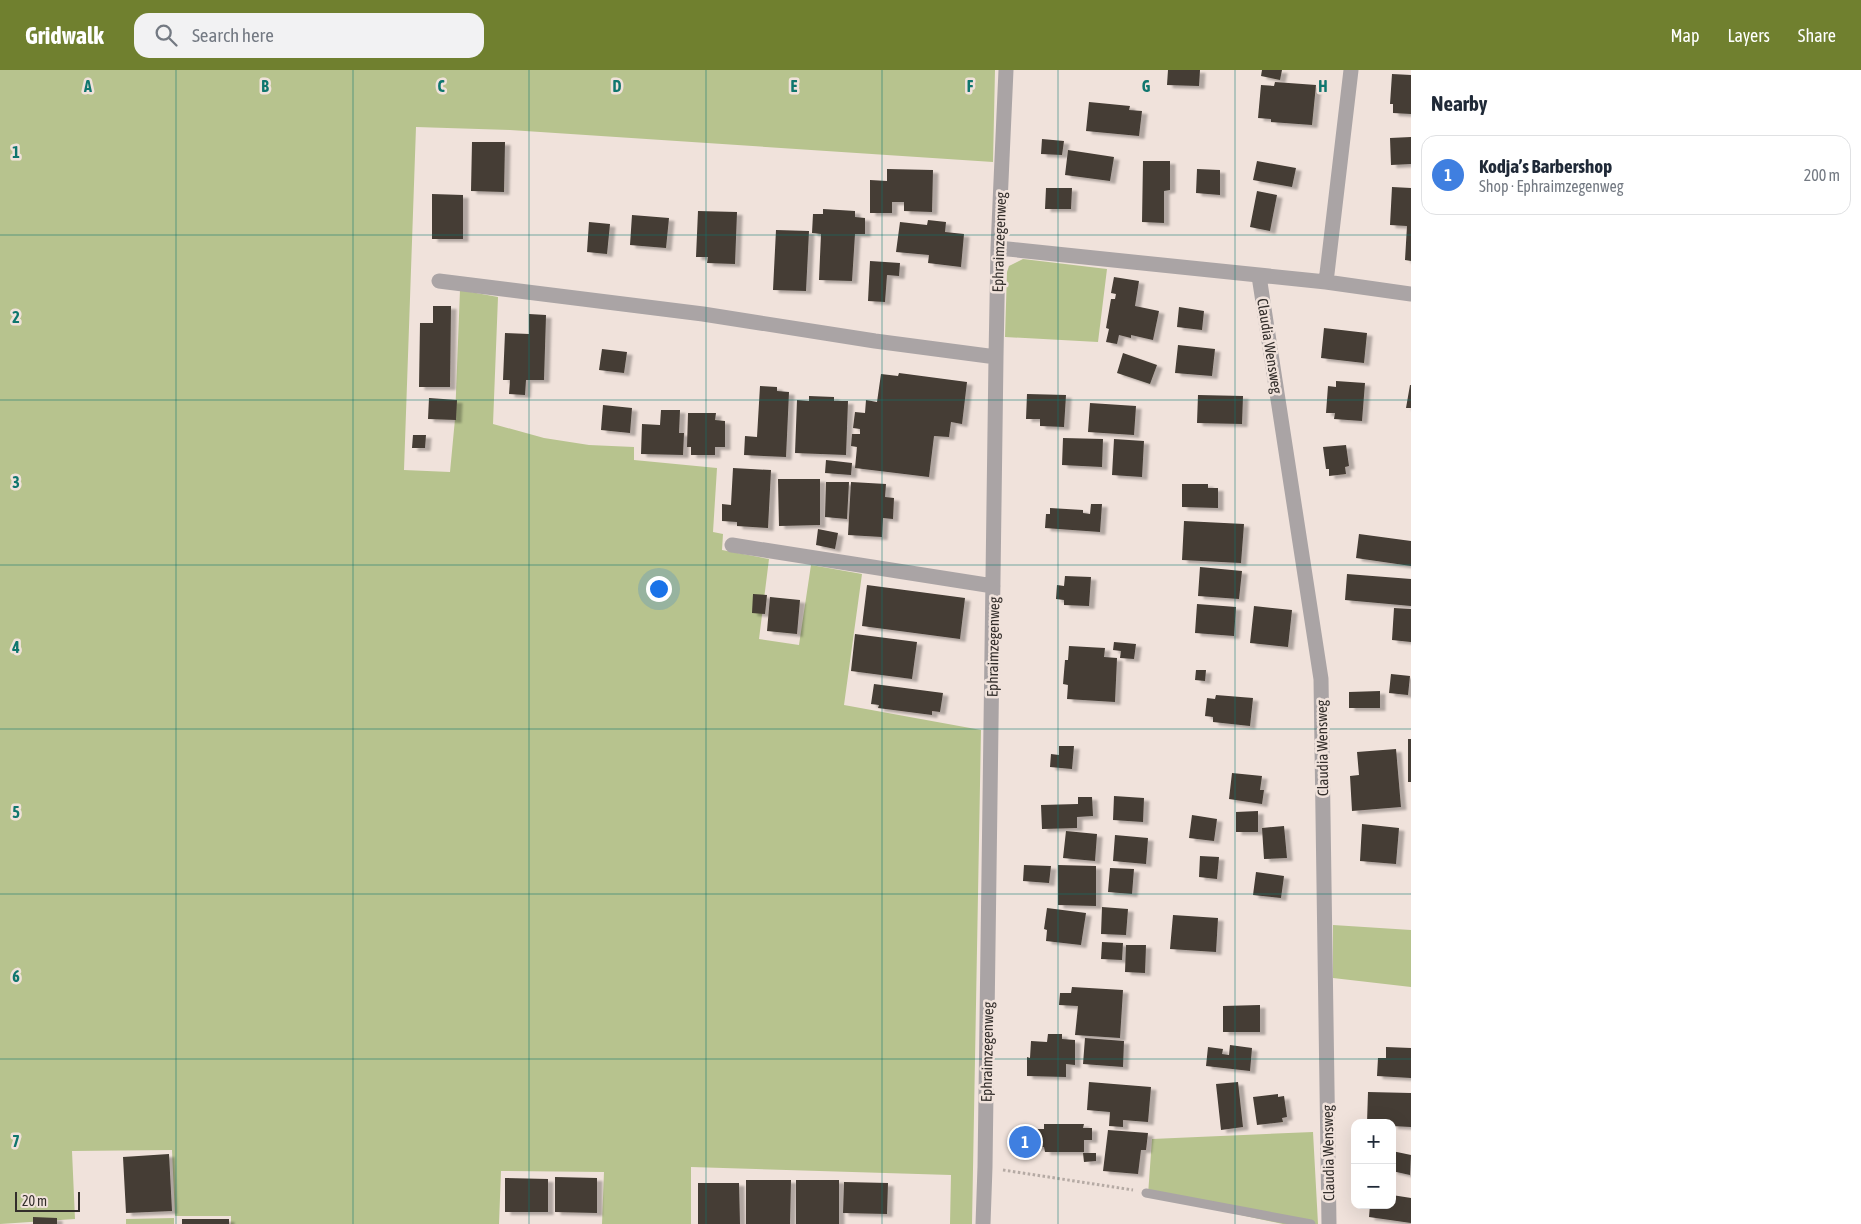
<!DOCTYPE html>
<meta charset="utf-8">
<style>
:root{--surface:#fff;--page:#f2f2f3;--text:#1f2937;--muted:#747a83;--line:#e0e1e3;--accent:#70802f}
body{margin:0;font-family:"Asap Condensed",sans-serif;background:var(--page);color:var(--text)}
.controls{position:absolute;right:15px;bottom:15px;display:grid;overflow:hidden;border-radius:10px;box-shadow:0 5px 20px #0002}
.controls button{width:45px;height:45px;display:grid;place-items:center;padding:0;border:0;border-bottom:1px solid var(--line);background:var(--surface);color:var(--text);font:25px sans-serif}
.scale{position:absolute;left:15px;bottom:12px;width:65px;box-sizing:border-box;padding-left:5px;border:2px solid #332e2b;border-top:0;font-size:14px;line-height:18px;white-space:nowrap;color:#332e2b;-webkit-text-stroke:4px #f0e2db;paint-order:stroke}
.you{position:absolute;left:658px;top:518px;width:18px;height:18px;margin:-12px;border:4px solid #fff;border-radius:50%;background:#1a73e8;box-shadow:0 0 0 8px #1a73e833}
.badge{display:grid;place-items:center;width:32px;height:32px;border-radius:50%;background:var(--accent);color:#fff;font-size:16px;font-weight:700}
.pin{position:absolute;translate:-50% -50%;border:2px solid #fff;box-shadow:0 1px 5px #0006}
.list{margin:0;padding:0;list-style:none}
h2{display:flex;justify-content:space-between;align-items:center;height:65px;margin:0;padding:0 20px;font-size:21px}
h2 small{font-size:16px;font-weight:400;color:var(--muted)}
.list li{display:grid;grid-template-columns:32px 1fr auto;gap:15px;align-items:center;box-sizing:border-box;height:80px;margin:0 10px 10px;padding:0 10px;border:1px solid var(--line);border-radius:15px}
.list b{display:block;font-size:19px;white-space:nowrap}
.list p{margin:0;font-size:16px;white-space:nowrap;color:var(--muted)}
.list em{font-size:16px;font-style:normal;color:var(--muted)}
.icon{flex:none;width:28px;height:28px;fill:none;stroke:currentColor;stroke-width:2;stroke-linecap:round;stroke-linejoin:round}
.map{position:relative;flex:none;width:1411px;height:1154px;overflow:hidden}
header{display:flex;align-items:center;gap:30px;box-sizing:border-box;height:70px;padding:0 25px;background:var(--accent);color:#fff}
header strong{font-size:24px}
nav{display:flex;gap:28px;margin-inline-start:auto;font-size:18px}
.search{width:350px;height:45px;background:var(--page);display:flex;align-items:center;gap:12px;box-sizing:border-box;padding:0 18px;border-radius:15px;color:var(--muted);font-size:19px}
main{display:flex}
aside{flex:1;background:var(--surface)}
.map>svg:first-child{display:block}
</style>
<header>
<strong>Gridwalk</strong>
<div class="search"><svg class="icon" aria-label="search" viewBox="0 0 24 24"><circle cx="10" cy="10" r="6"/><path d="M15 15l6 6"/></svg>Search here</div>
<nav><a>Map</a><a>Layers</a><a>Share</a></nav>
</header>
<main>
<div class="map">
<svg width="1411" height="1154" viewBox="0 0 1411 1154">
<defs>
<filter id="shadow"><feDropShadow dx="5.5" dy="3" stdDeviation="1" flood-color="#0004"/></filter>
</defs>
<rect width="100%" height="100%" fill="#f0e2db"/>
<path fill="#b7c38e" d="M 0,0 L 995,0 L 993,92 L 510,60 L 416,57 L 404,400 L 450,402 L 455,349 L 460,220 L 498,227 L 493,354 L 544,368 L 589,375 L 634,377 L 634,390 L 717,398 L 713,462 L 723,464 L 722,480 L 769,489 L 759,569 L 799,575 L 811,495 L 862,504 L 844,635 L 981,660 L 972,1154 L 950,1154 L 951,1105 L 691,1097 L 691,1154 L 602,1154 L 604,1102 L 501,1101 L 499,1154 L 231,1154 L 231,1146 L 175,1146 L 172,1080 L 72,1081 L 75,1149 L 0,1154 Z
M 1023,189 L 1107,199 L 1098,272 L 1005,267 L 1007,202 L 1009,196 Z
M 1333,855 L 1411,860 L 1411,917 L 1333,908 Z
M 1313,1062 L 1318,1154 L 1283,1154 L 1148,1125 L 1152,1069 Z
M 174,1148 L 174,1154 L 126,1154 L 126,1149 Z"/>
<path fill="#443c34" filter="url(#shadow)" d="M 1168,0 L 1200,0 L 1199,16 L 1167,15 Z
M 1262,0 L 1282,0 L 1280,10 L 1261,6 Z
M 1392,4 L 1411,5 L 1411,44 L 1393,43 L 1393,34 L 1390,34 Z
M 1275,12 L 1316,15 L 1312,55 L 1271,52 L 1271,49 L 1258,48 L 1261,15 L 1274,16 Z
M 1089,32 L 1130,36 L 1129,40 L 1142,41 L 1139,66 L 1086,61 Z
M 1411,67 L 1411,94 L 1391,95 L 1390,68 Z
M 1042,69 L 1064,71 L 1062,85 L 1041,84 Z
M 472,72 L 505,72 L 504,122 L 471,121 Z
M 1068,80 L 1114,87 L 1110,111 L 1065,105 Z
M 1143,91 L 1170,91 L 1170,120 L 1164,121 L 1164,153 L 1142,152 Z
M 1257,91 L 1296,98 L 1292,117 L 1253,110 Z
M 887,99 L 933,100 L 932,142 L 904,141 L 904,132 L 892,132 L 892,143 L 870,143 L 870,110 L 887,111 Z
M 1197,99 L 1220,100 L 1220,125 L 1196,123 Z
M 1392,117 L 1411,118 L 1411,191 L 1405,190 L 1407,156 L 1390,155 Z
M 1046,118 L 1072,118 L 1071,139 L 1045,139 Z
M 1257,121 L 1277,125 L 1270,161 L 1250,157 Z
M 432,124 L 463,125 L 463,169 L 432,169 Z
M 823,139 L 855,141 L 855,147 L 865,148 L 865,164 L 855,164 L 852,211 L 819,210 L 821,164 L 812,163 L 813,144 L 823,144 Z
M 698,141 L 737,142 L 735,194 L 707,193 L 708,187 L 696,187 Z
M 632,145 L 669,148 L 666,178 L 630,175 Z
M 928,150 L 946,152 L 945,162 L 964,164 L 961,197 L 928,193 L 929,185 L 896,182 L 900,152 L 927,155 Z
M 589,152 L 610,154 L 607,184 L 587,182 Z
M 776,160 L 809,161 L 806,221 L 773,220 Z
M 870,191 L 900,193 L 899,206 L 887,205 L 885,232 L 868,231 Z
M 1114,207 L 1139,211 L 1135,236 L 1159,241 L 1153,270 L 1131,265 L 1131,268 L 1119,265 L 1117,274 L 1106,272 L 1109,259 L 1106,258 L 1111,229 L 1115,229 L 1116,224 L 1111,223 Z
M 433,236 L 451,236 L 450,317 L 419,317 L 420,253 L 433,253 Z
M 1179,237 L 1204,241 L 1202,260 L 1177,257 Z
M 529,244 L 546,245 L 544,310 L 526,310 L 525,325 L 509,324 L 510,310 L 503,310 L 505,263 L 529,264 Z
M 1324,258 L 1367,263 L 1364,293 L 1321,288 Z
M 1178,275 L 1215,279 L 1212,306 L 1175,303 Z
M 602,279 L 627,282 L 624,303 L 599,300 Z
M 1123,283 L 1157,295 L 1150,314 L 1117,303 Z
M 899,303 L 967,312 L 962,354 L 951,352 L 949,367 L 934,366 L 929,407 L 855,398 L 857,377 L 851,376 L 852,364 L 860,364 L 860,359 L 853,358 L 855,342 L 865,343 L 866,330 L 877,332 L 881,304 L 898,306 Z
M 1336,311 L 1365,313 L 1362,351 L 1334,349 L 1335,343 L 1326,343 L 1328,316 L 1336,317 Z
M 1410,315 L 1411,315 L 1411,338 L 1406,338 Z
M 760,316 L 777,317 L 777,321 L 789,322 L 786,387 L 744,385 L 745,366 L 757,367 Z
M 1027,324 L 1066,325 L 1064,357 L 1040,356 L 1040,349 L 1026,349 Z
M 1198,325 L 1243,326 L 1242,354 L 1197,353 Z
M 809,326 L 834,327 L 834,331 L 848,331 L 846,385 L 795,383 L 797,330 L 809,331 Z
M 429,328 L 457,330 L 456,350 L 428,349 Z
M 1090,333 L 1136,336 L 1134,365 L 1088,362 Z
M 603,335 L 632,338 L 630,363 L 601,360 Z
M 661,340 L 680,340 L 679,363 L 684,363 L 683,385 L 641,384 L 642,354 L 660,355 Z
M 688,343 L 716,343 L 715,350 L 725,351 L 725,377 L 715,377 L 715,385 L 691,385 L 691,377 L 687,377 Z
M 413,365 L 426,365 L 425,378 L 412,378 Z
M 1063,368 L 1103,369 L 1102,397 L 1062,395 Z
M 1114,369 L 1144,371 L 1142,407 L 1112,405 Z
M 1346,375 L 1349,396 L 1345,397 L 1346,404 L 1329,406 L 1329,399 L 1326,399 L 1323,377 Z
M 826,390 L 852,393 L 851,405 L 825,403 Z
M 733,398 L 771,400 L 768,458 L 737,456 L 737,452 L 722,451 L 722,434 L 731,435 Z
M 778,409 L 820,409 L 820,455 L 779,456 Z
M 826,412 L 849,412 L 847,449 L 825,447 Z
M 851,412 L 886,414 L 885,427 L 894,428 L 893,449 L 883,448 L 882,467 L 848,465 Z
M 1182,414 L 1208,414 L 1208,418 L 1218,418 L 1218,438 L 1182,437 Z
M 1091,434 L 1102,434 L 1100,462 L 1045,458 L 1046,444 L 1050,444 L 1050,438 L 1083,440 L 1083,443 L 1090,444 Z
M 1184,451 L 1244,454 L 1241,493 L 1182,490 Z
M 818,459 L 838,463 L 835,479 L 816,475 Z
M 1359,464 L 1411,471 L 1411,496 L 1356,488 Z
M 1200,497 L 1242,501 L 1239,529 L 1198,526 Z
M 1347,504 L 1411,509 L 1411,536 L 1345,530 Z
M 1065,506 L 1091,507 L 1089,536 L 1064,535 L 1064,530 L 1056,529 L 1057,515 L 1064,516 Z
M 867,515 L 965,528 L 960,569 L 862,556 Z
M 753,524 L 767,525 L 765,544 L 752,543 Z
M 770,527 L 800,530 L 797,564 L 767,561 Z
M 1197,534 L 1236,537 L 1234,566 L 1195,563 Z
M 1254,536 L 1292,540 L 1288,577 L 1250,573 Z
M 1394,538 L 1411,539 L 1411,572 L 1392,570 Z
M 855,564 L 917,572 L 912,609 L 851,601 Z
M 1114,572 L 1136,574 L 1134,589 L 1120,588 L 1121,581 L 1113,580 Z
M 1069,576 L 1105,578 L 1104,587 L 1117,588 L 1115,632 L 1067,629 L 1068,615 L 1063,614 L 1065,590 L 1068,590 Z
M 1196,600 L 1206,600 L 1205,611 L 1195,610 Z
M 1391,604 L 1410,606 L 1408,625 L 1389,623 Z
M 874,614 L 943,623 L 940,642 L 932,641 L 932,645 L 878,638 L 879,635 L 871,634 Z
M 1380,621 L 1380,638 L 1349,638 L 1349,622 Z
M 1216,625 L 1253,628 L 1250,656 L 1213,652 L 1213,647 L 1205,646 L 1207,628 L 1215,629 Z
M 1408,669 L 1411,669 L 1411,712 L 1408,712 Z
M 1059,676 L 1074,676 L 1072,699 L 1050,697 L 1051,684 L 1059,685 Z
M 1396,679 L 1401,737 L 1352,741 L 1350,706 L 1359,705 L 1357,682 Z
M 1232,703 L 1262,706 L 1260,720 L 1264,720 L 1262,734 L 1229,729 Z
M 1114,726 L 1144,728 L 1143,752 L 1113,750 Z
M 1078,727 L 1092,727 L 1093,746 L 1077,747 L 1077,758 L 1042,759 L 1041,735 L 1078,734 Z
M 1258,741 L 1258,762 L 1236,762 L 1236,742 Z
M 1192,745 L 1217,749 L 1214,771 L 1189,768 Z
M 1362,754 L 1399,758 L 1396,794 L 1360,791 Z
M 1284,756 L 1287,788 L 1264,789 L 1262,758 Z
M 1066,761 L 1097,764 L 1095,791 L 1063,788 Z
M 1115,765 L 1148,768 L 1146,794 L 1113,791 Z
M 1200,786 L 1219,787 L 1217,809 L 1199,807 Z
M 1024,795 L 1051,796 L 1049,813 L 1023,811 Z
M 1058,795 L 1096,796 L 1096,836 L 1058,835 Z
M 1110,798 L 1134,799 L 1132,824 L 1108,822 Z
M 1256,802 L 1284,806 L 1281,828 L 1253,825 Z
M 1102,837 L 1128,839 L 1126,865 L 1101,864 Z
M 1047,838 L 1086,843 L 1081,875 L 1046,871 L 1047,860 L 1044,859 Z
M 1173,845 L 1218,848 L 1216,882 L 1170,879 Z
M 1102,872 L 1123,873 L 1122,890 L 1101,889 Z
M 1126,875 L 1146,875 L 1145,903 L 1125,902 Z
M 1072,917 L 1123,920 L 1120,968 L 1075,965 L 1078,936 L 1059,935 L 1060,923 L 1071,923 Z
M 1260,935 L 1260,962 L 1223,962 L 1223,936 Z
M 1048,964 L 1062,964 L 1062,969 L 1075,970 L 1075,995 L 1066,994 L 1066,1007 L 1027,1006 L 1027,987 L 1030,988 L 1031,971 L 1047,972 Z
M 1085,968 L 1124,971 L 1123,997 L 1083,994 Z
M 1230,975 L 1252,978 L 1250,1001 L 1206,996 L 1208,977 L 1223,979 L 1222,984 L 1229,985 Z
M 1386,977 L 1411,978 L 1411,1008 L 1377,1006 L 1378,988 L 1386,988 Z
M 1089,1012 L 1151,1017 L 1148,1052 L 1123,1050 L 1123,1057 L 1109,1056 L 1110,1042 L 1087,1040 Z
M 1238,1012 L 1243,1057 L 1221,1060 L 1216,1014 Z
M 1368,1022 L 1411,1023 L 1411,1057 L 1392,1056 L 1392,1053 L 1367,1053 Z
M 1278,1024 L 1278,1027 L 1284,1026 L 1287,1047 L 1282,1048 L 1283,1052 L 1257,1055 L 1253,1027 Z
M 1044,1054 L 1084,1054 L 1083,1058 L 1092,1058 L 1092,1070 L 1084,1070 L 1084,1082 L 1045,1082 L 1044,1077 L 1034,1077 L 1033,1059 L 1044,1059 Z
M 1108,1060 L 1148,1063 L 1146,1080 L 1141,1080 L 1138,1104 L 1103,1101 Z
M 1392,1081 L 1411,1085 L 1410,1105 L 1392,1101 Z
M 1083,1083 L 1096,1083 L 1096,1091 L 1084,1092 Z
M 169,1084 L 172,1141 L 126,1143 L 123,1087 Z
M 555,1107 L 597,1108 L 597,1143 L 555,1142 Z
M 505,1108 L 548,1109 L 548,1142 L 505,1142 Z
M 746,1110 L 791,1110 L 790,1154 L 746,1154 Z
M 796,1110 L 839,1110 L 839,1154 L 796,1154 Z
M 844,1112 L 888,1113 L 887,1144 L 843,1143 Z
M 698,1113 L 739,1113 L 740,1154 L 698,1154 Z
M 1392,1125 L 1411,1128 L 1411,1153 L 1369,1147 L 1370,1135 L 1392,1135 Z
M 33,1147 L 57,1148 L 57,1154 L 33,1154 Z
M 182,1149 L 229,1149 L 229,1154 L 182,1154 Z"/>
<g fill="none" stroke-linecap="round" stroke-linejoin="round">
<path stroke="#b5aaa4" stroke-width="3" stroke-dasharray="2.5 2.5" stroke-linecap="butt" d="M 1003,1100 L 1133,1120"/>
<path stroke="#aaa4a5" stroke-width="9" d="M 1146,1123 L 1311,1154"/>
<path stroke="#aaa4a5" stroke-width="15" d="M 998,178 L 1326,212 L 1411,224
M 1259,206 L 1321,609 L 1329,1154
M 439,211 L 703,244 L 875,271 L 996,287
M 1326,212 L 1351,0
M 732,475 L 993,516
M 983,1154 L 985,1097 L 996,287 L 998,178 L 1006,0"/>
</g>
<path fill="none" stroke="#0f766e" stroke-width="1" stroke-opacity="0.55" d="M 176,0 L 176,1154M 353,0 L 353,1154M 529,0 L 529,1154M 706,0 L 706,1154M 882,0 L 882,1154M 1058,0 L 1058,1154M 1235,0 L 1235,1154M 0,165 L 1411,165M 0,330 L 1411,330M 0,495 L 1411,495M 0,659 L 1411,659M 0,824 L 1411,824M 0,989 L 1411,989"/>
<g text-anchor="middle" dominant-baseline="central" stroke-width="5" stroke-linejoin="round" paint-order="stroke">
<g font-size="15" fill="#332e2b" stroke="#f0e2db">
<text transform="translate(999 172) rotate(-88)">Ephraimzegenweg</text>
<text transform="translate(1270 276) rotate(81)">Claudia Wensweg</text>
<text transform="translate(993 577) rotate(-89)">Ephraimzegenweg</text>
<text transform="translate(1322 678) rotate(-91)">Claudia Wensweg</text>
<text transform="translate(987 982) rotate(-89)">Ephraimzegenweg</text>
<text transform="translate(1328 1083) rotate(-91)">Claudia Wensweg</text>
</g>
</g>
<g font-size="16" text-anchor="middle" font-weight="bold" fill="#0f766e" stroke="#f0e2db" stroke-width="5" stroke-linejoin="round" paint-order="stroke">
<text x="88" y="22">A</text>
<text x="265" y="22">B</text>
<text x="441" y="22">C</text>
<text x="617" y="22">D</text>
<text x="794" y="22">E</text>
<text x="970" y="22">F</text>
<text x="1146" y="22">G</text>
<text x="1323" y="22">H</text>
<text x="16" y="88">1</text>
<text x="16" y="253">2</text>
<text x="16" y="418">3</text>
<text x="16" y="583">4</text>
<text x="16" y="748">5</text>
<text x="16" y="912">6</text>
<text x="16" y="1077">7</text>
</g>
</svg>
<div class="controls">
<button>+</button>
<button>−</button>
</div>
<div class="scale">20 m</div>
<div class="you"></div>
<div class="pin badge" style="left:1025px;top:1072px;background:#3f7fe0">1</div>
</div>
<aside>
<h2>Nearby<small></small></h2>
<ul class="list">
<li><span class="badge" style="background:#3f7fe0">1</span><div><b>Kodja’s Barbershop</b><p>Shop · Ephraimzegenweg</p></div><em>200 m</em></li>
</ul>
</aside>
</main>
